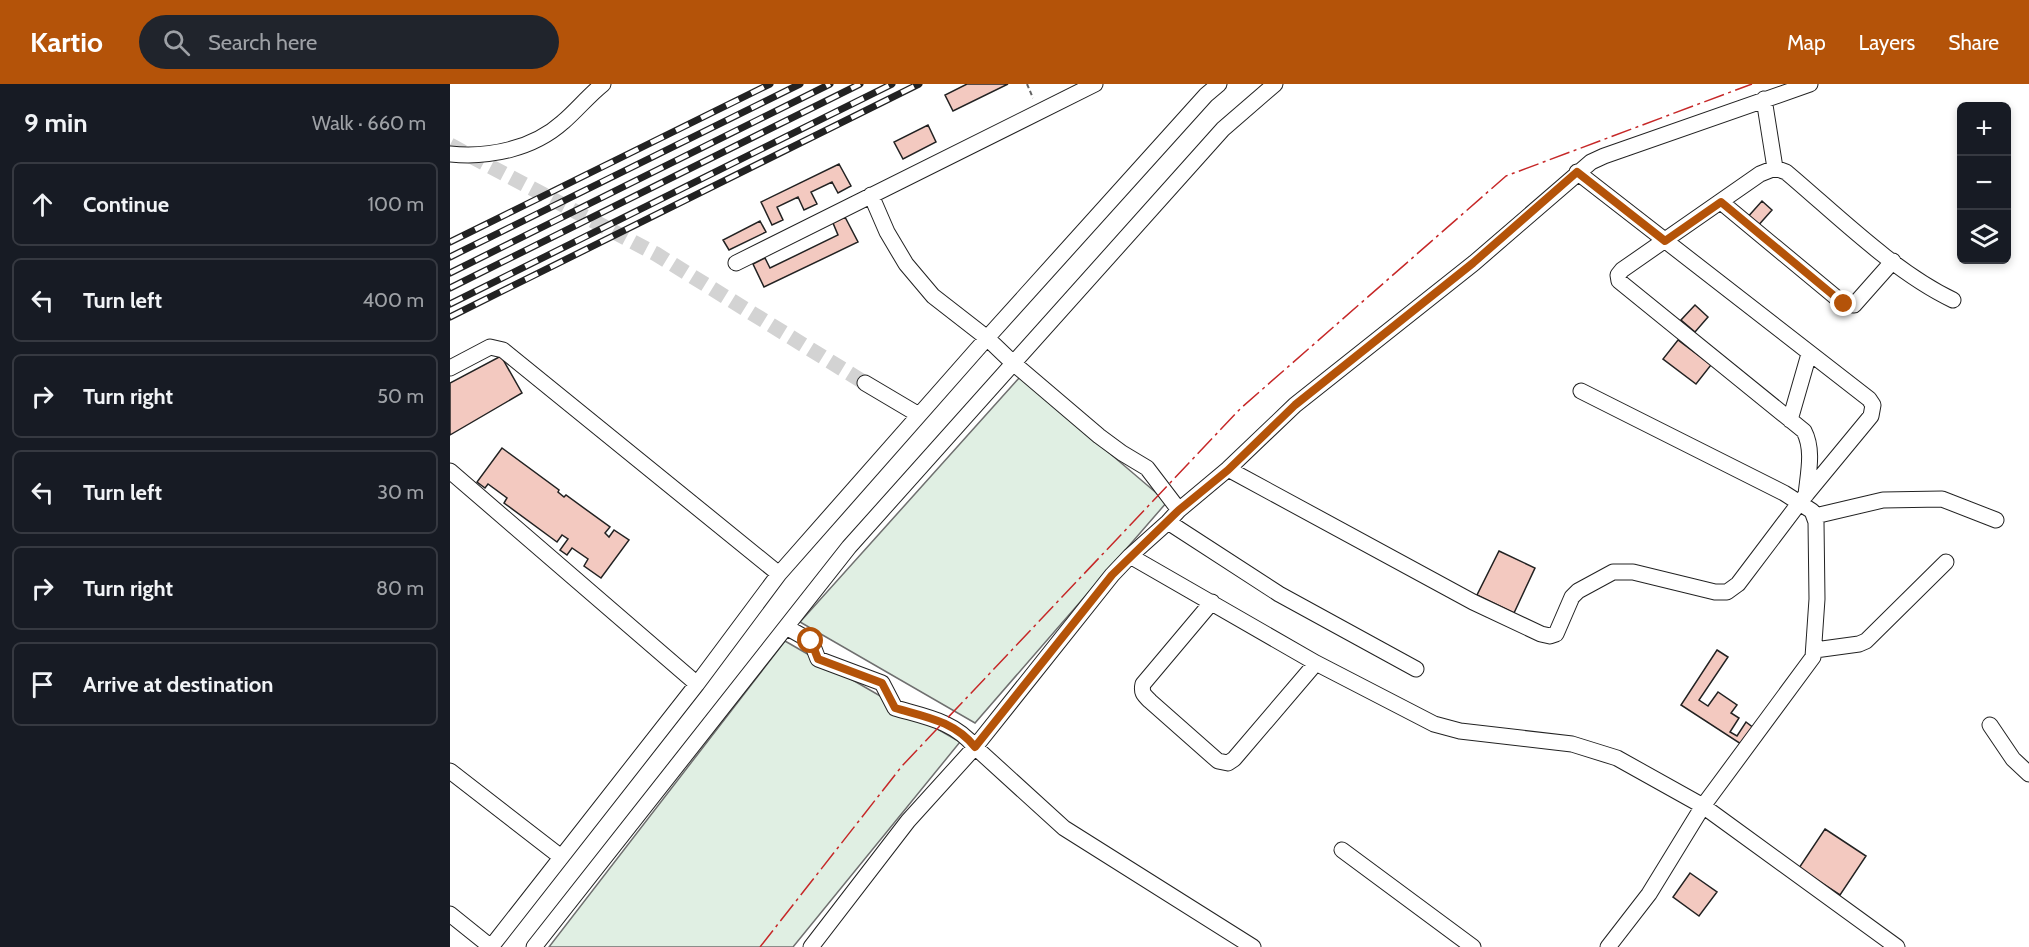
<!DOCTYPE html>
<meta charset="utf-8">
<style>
:root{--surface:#171b24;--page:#20242c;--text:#f1f3f6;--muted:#9ea1a6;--line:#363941;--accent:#b45309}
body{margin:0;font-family:Cabin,sans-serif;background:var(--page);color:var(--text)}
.controls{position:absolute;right:18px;top:18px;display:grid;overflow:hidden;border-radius:9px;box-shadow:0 3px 9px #0003}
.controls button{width:54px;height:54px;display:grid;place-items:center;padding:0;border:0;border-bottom:2px solid var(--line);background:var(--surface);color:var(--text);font:30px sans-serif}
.stop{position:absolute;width:18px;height:18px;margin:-14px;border:4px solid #b45309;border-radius:50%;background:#fff}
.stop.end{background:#b45309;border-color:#fff;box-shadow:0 2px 6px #0008}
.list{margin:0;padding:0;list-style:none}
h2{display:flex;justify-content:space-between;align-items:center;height:78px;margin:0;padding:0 24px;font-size:26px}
h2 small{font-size:20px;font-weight:400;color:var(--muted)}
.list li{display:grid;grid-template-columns:39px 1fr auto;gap:18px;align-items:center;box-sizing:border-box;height:84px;margin:0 12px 12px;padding:0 12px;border:2px solid var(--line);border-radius:9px}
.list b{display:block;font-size:22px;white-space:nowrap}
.list em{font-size:20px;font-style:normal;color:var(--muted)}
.icon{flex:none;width:33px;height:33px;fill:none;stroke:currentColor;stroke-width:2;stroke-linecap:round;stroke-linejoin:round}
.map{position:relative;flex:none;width:1579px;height:863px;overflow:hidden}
header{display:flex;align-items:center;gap:36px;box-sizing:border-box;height:84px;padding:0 30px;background:var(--accent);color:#fff}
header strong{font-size:28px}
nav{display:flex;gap:33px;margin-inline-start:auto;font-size:21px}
.search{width:420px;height:54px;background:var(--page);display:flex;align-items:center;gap:15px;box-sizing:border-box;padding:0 21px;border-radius:33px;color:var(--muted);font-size:22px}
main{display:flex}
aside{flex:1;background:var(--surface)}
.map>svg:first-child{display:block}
</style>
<header>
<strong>Kartio</strong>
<div class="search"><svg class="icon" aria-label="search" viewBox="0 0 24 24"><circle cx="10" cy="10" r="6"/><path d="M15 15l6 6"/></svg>Search here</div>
<nav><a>Map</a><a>Layers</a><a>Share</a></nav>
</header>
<main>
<aside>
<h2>9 min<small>Walk · 660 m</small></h2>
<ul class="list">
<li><svg class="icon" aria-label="ahead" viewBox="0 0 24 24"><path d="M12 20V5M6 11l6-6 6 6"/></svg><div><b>Continue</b></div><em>100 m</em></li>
<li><svg class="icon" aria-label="left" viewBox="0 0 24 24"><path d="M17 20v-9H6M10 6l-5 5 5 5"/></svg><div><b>Turn left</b></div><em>400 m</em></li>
<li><svg class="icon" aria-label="right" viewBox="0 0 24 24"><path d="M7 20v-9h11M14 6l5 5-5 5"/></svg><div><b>Turn right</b></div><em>50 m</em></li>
<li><svg class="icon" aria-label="left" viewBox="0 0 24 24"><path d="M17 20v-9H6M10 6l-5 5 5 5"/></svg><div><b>Turn left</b></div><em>30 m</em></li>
<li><svg class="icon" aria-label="right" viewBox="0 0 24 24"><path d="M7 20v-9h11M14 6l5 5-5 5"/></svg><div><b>Turn right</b></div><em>80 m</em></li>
<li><svg class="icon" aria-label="arrive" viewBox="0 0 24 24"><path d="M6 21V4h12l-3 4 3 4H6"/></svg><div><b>Arrive at destination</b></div></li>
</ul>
</aside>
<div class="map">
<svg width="1579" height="863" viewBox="0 0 1579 863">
<rect width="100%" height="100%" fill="#fff"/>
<path fill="#e0efe3" stroke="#6f6f6f" stroke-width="1.5" d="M 570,293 L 717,418 L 525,639 L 350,538 Z
M 335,557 L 510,658 L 343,863 L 99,863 Z"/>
<path fill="#f3c9c0" stroke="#222" stroke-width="1.5" d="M 517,0 L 558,0 L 503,27 L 495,11 Z
M 478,41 L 486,58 L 453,75 L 444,58 Z
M 389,80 L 401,102 L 388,109 L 382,98 L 361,108 L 367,120 L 354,126 L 348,113 L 327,123 L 333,136 L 322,141 L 311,118 Z
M 1312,117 L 1322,126 L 1306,144 L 1296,135 Z
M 395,133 L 408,158 L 314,203 L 303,180 L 315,174 L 320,184 L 388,151 L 383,139 Z
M 310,137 L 316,148 L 279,166 L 273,156 Z
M 1245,221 L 1258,233 L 1245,248 L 1231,236 Z
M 1228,256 L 1261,281 L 1246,300 L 1213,275 Z
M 51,272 L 72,309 L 0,351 L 0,299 Z
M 52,364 L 109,406 L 108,408 L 114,413 L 116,411 L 160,443 L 155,449 L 159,453 L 164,446 L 179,456 L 151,494 L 134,482 L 138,475 L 122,464 L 117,471 L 110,466 L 118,455 L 112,451 L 107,458 L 54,419 L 57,414 L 38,400 L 35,404 L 27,398 Z
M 1049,467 L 1085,484 L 1064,529 L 1027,511 Z
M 1267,566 L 1278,573 L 1249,616 L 1258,622 L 1268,608 L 1287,621 L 1281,629 L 1289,634 L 1280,648 L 1287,652 L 1296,638 L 1305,645 L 1294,662 L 1231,621 Z
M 1375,745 L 1416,772 L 1390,811 L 1349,784 Z
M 1240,789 L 1267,808 L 1249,832 L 1223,813 Z"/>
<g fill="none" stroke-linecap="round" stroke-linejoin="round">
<path stroke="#d3d3d3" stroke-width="15" stroke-dasharray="15 8" stroke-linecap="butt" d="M 0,61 L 206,170 L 415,299"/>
<g stroke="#222" stroke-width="17">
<path id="minor" d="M 1314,15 L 1325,84
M 0,70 C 39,74 83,65 113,38 C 127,26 139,11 153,0
M 421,111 L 437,148 L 456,180 L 483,212 L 537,254 L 562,278 L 649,352 L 672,369 L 697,384 L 729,426
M 1271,118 L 1394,220 L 1404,221 L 1443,177
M 286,179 L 645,0
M 0,284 L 40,263 L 53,266 L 329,490
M 415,299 L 469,331
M 1131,307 L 1334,409 L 1362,427 L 1366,438 L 1367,515 L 1363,573 L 1253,722 L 1199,810 L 1158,863
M 1340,336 L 1359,270
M 778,385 L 1023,518 L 1091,550 L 1100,552 L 1106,550 L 1122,513 L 1128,507 L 1163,488 L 1183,488 L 1265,508 L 1277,508 L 1288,500 L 1350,418 L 1421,332 L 1423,321 L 1419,315 L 1127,88
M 0,387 L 247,600
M 1356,411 C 1358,390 1364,366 1354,347 L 1169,197 L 1168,191 L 1172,186 L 1310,90 L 1325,84 L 1336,88 C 1386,130 1444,188 1503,216
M 1365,432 L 1433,416 L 1492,415 L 1546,436
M 718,438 L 829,510 L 966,585
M 680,472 L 866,579 L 984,640 L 1010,647 L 1122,660 L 1167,674 L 1253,722 L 1447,863
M 762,518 L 693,600 C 691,609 694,611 700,617 L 768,677 L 778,679 L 784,675 L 866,579
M 336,543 L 361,557 L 368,575 L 432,599 L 445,624 C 476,633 504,637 525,663 L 614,744 L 803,863
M 1365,566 L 1409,560 L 1416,557 L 1496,478
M 1540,641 L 1563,675 L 1579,690
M 0,687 L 111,773
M 892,766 L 1023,863
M 0,830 L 41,863
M 41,863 L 247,600 L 329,490 L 537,254 L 756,11 L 769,0
M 84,863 L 399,463 L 773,45 L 825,0
M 361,863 L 458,737 L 525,663 L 662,491 L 680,472 L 718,438 L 729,426 L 778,385 L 845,321 L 1024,179 L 1141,78 L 1154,72 L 1360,0"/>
</g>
<path stroke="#646464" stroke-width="2" stroke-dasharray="4.5 3" stroke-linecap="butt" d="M 577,0 L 583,14"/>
<use href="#minor" stroke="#fff" stroke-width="15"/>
<g stroke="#222" stroke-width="7">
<path id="rail" d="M 0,158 L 320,0
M 0,173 L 350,0
M 0,189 L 380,0
M 0,204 L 410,0
M 0,220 L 442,0
M 0,233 L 469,0"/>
</g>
<use href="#rail" stroke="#fff" stroke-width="4.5" stroke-dasharray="14" stroke-linecap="butt"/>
<path stroke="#c62828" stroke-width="1.5" stroke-dasharray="21 4.5 3 4.5" stroke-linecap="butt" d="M 310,863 L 452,682 L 791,324 L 1056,92 L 1302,0"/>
</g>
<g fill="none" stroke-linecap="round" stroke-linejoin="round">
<path stroke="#b45309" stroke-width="8" d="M 361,557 L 368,575 L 432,599 L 445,624 C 476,633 504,637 525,663 L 662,491 L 729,426 L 778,386 L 845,321 L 1023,179 L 1127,88 L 1215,157 L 1271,118 L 1394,220"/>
</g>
</svg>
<div class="controls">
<button>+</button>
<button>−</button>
<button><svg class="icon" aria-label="layers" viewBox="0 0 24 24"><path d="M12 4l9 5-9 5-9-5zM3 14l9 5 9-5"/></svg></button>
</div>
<div class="stop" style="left:361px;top:557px"></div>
<div class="stop end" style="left:1394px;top:220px"></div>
</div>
</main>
